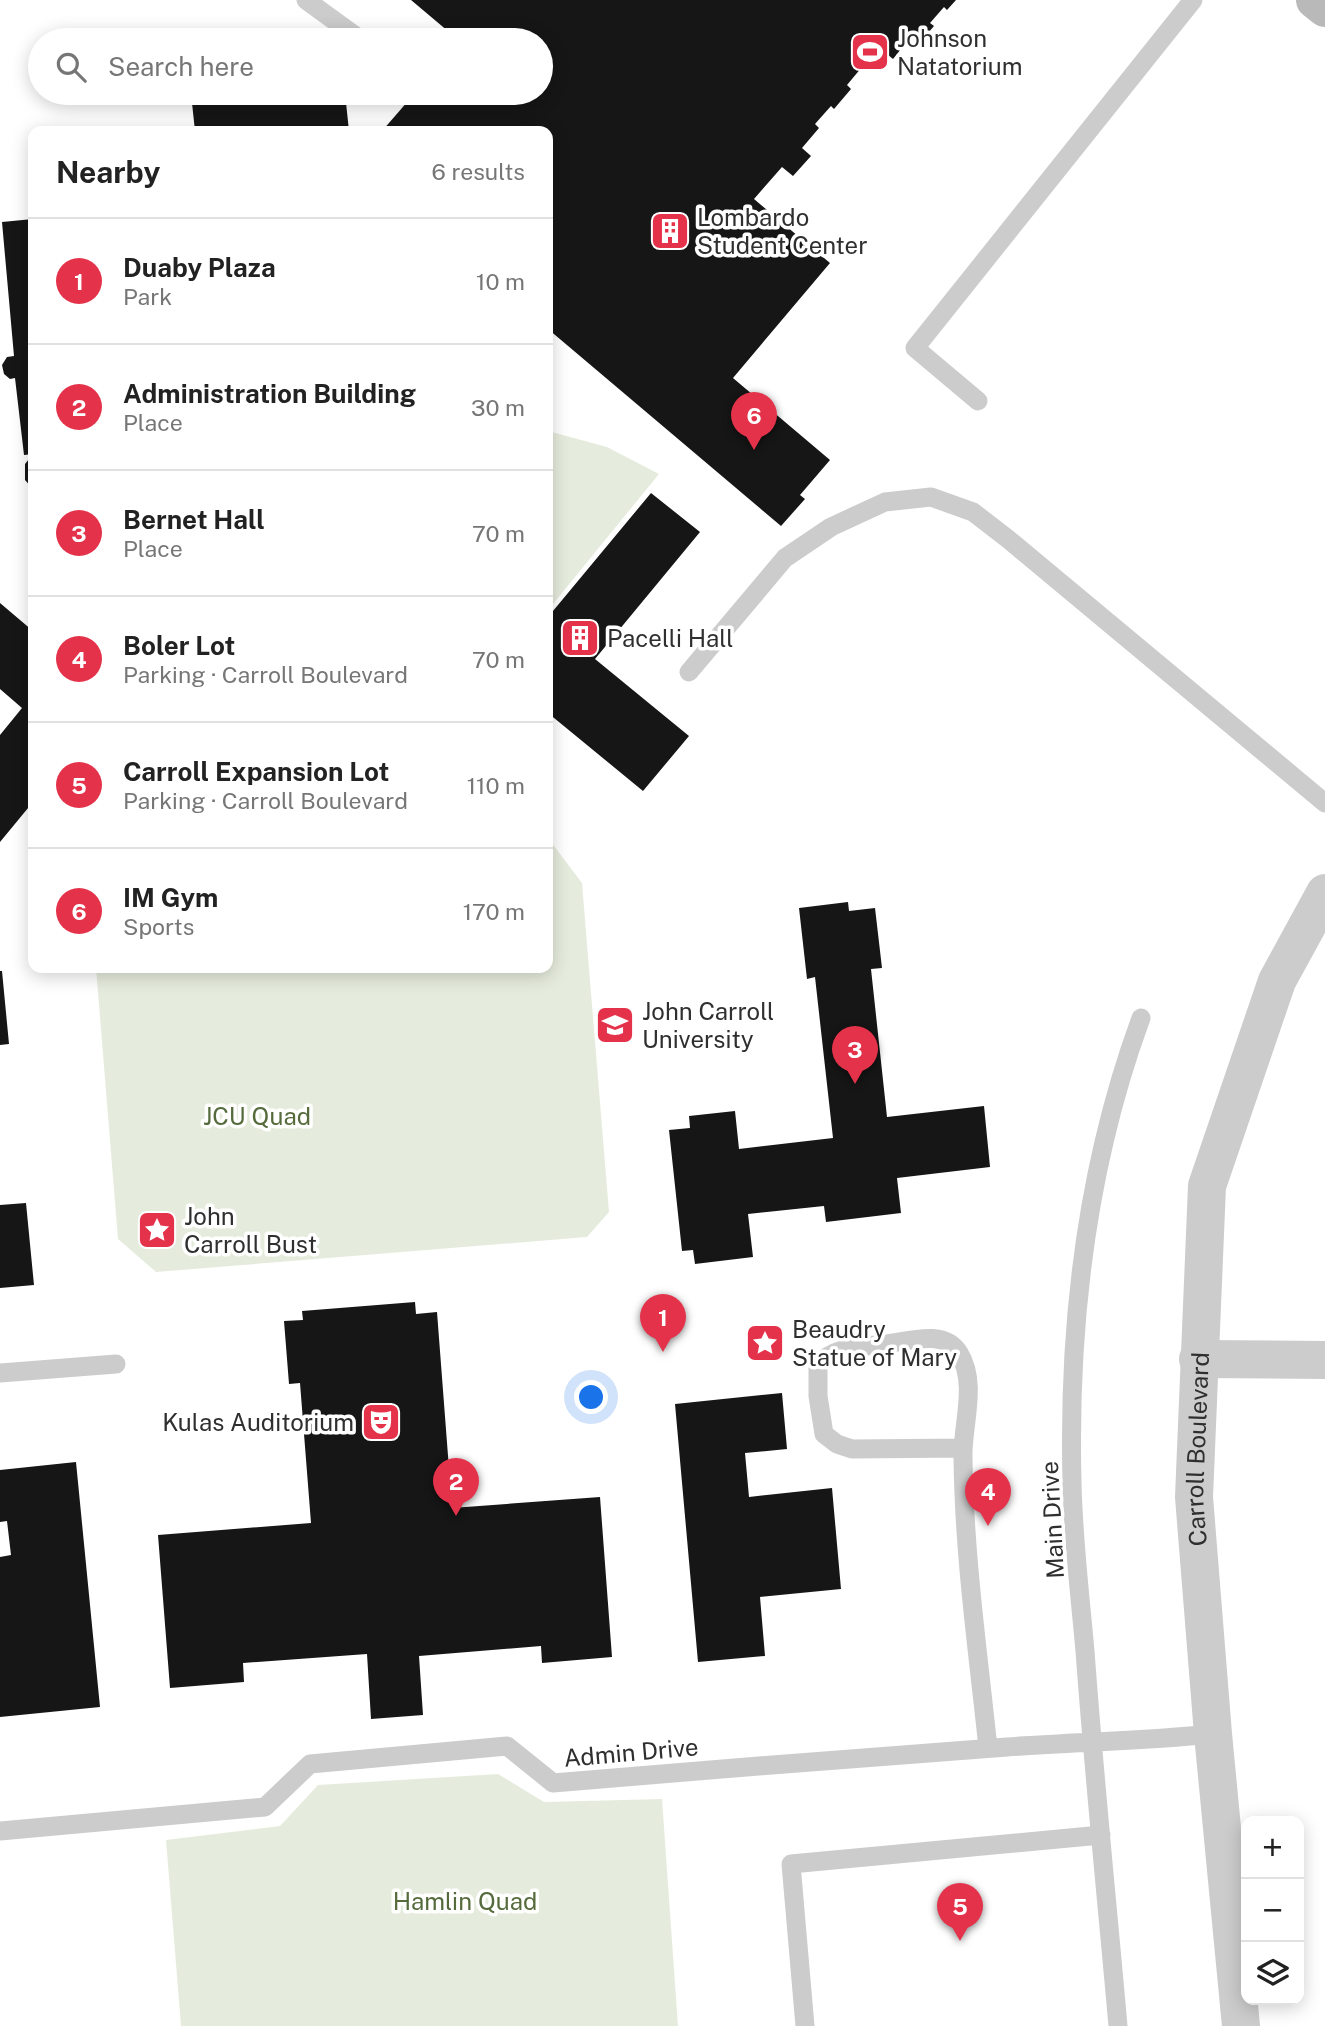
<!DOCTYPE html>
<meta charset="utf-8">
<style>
:root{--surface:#fff;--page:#f2f2f2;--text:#222;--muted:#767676;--line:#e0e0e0;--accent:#e5324b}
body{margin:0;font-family:"Public Sans",sans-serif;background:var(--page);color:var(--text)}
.controls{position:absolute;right:21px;bottom:21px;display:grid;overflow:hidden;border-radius:14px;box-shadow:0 4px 18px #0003}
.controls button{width:63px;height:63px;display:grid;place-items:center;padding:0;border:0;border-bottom:2px solid var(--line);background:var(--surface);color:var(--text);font:35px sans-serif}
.you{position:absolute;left:592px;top:1398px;width:24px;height:24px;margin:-18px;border:5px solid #fff;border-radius:50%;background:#1a73e8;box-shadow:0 0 0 10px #1a73e833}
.badge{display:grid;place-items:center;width:46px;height:46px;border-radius:50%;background:var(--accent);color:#fff;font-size:23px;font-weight:700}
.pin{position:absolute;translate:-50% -58px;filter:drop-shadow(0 2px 4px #0008)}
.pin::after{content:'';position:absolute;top:37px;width:24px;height:21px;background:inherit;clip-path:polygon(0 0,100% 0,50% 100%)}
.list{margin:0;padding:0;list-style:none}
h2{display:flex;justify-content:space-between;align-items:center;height:91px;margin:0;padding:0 28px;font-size:30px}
h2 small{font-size:23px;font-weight:400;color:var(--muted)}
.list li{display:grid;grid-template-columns:46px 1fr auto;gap:21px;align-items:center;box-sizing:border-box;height:126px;padding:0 28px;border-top:2px solid var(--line)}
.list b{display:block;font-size:26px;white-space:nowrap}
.list p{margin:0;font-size:23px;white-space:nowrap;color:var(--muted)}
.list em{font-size:23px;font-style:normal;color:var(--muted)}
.icon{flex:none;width:38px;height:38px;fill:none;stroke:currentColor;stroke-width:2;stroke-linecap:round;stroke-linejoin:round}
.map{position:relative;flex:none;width:1325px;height:2026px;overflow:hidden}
.search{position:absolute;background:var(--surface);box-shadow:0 4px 18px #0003;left:28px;top:28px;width:525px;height:77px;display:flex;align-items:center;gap:18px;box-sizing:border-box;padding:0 24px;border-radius:38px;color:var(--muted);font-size:26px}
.panel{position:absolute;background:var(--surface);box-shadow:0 4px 18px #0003;left:28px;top:126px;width:525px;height:847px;border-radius:14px}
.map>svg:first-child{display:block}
</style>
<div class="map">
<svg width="1325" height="2026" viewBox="0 0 1325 2026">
<rect width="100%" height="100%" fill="#fff"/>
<path fill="#e6ecdd" d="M 548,431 L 607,447 L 659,474 L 553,604 L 548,600 Z
M 548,838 L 582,883 L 609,1212 L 587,1237 L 156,1272 L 118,1239 L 96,968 L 548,968 Z
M 498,1774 L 544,1802 L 662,1799 L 678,2026 L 181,2026 L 166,1840 L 280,1826 L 318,1785 Z"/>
<path fill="#161616" d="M 411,0 L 956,0 L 947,10 L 944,7 L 930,23 L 934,26 L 917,46 L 909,39 L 893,59 L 882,50 L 865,70 L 862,67 L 847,85 L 851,89 L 834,109 L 831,106 L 815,124 L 819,128 L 802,148 L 811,156 L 793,176 L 782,167 L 754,199 L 830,263 L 733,378 L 830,460 L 800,495 L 805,499 L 781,526 L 548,329 L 548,131 L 382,131 L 415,93 L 541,93 L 541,40 L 442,40 L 449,32 Z
M 302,93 L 345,93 L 349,131 L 195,131 L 192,103 Z
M 33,219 L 33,489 L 25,480 L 25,464 L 33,454 L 24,455 L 15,378 L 10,379 L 4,374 L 2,365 L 7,357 L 14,356 L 2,222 Z
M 651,493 L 700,532 L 595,659 L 689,736 L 643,791 L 548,713 L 548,617 Z
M 0,603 L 33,631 L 33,802 L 0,842 L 0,735 L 22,708 L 0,689 Z
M 848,902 L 849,911 L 875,908 L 882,968 L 871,969 L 887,1117 L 984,1106 L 990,1167 L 897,1178 L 901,1213 L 826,1222 L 824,1206 L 748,1214 L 753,1257 L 695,1264 L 693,1250 L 682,1251 L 669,1130 L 690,1128 L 689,1116 L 735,1111 L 739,1149 L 833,1138 L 815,977 L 807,979 L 799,908 Z
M 0,971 L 2,971 L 9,1044 L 0,1045 Z
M 26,1203 L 34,1285 L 0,1288 L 0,1205 Z
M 415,1302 L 416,1314 L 437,1312 L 452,1508 L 600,1497 L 612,1657 L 542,1663 L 541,1646 L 419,1656 L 423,1715 L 371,1719 L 367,1654 L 243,1663 L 244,1682 L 170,1688 L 158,1535 L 311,1523 L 300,1383 L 289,1384 L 284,1321 L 303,1320 L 302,1311 Z
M 782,1393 L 787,1449 L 745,1453 L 749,1497 L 832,1488 L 841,1589 L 760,1597 L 765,1656 L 698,1662 L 675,1404 Z
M 76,1462 L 100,1707 L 0,1717 L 0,1557 L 11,1555 L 7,1521 L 0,1522 L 0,1470 Z"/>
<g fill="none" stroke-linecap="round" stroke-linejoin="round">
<path stroke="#ccc" stroke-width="19" d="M 306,0 L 361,40
M 978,401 L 915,348 L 1193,0
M 689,672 L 785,558 L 831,527 L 885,502 L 931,497 L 973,512 L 1008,539 L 1325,803
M 0,1373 L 116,1364
M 963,1448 L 852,1449 L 837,1444 L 824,1434 L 818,1396 L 818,1365 C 834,1346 862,1347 886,1344 C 910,1341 944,1329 959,1353 C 978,1383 962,1426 963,1457 C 964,1555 978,1652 988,1748
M 0,1831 L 265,1807 L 310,1764 L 507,1746 L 553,1783 C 704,1770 856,1758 1007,1747 C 1076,1742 1144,1741 1213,1734
M 805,2026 L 791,1864 L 1101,1835
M 1118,2026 C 1107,1901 1094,1776 1085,1651 C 1080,1595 1073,1538 1072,1482 C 1068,1325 1087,1165 1141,1018"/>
<g stroke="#ccc" stroke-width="38">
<path d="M 1198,1359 L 1325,1360"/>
<path id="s1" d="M 1241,2026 L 1213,1734 L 1194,1497 L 1207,1186 L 1277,981 L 1325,893"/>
</g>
<path stroke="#b9b9b9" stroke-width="38" d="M 1315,0 L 1325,8"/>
</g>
<defs>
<g id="stadium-square" transform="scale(2.0125)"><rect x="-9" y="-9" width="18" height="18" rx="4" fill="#e5324b" stroke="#fff"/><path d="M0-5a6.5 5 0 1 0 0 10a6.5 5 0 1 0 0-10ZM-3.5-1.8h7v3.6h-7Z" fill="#fff"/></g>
<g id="building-square" transform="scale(2.0125)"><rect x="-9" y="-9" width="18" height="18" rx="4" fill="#e5324b" stroke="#fff"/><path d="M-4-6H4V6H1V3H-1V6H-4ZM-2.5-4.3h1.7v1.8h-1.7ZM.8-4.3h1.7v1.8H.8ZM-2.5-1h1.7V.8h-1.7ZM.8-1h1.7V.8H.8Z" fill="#fff"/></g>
<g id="university-square" transform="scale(2.0125)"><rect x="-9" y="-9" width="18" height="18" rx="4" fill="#e5324b" stroke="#fff"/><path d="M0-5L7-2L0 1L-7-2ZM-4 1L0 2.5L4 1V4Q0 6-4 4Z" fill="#fff"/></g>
<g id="sight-square" transform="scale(2.0125)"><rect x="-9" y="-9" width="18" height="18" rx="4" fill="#e5324b" stroke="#fff"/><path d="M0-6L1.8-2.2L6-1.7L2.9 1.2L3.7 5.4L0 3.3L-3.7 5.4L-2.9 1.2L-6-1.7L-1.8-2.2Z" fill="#fff"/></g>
<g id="theatre-square" transform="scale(2.0125)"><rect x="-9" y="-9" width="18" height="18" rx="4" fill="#e5324b" stroke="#fff"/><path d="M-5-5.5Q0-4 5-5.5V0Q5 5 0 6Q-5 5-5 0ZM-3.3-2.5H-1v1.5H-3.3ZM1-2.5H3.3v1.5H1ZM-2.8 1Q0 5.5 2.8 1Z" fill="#fff"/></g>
</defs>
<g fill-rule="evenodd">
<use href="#stadium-square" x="870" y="52"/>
<use href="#building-square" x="670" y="231"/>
<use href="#building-square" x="580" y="638"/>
<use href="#university-square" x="615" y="1025"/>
<use href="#sight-square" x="157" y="1230"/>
<use href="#sight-square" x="765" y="1343"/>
<use href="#theatre-square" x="381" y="1422"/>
</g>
<g text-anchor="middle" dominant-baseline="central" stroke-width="7" stroke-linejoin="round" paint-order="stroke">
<g font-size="24" fill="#2f2f2f" stroke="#fff" text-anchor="start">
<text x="897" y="38">Johnson<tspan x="897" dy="28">Natatorium</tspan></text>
<text x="697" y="217">Lombardo<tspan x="697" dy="28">Student Center</tspan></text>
<text x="607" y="638">Pacelli Hall</text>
<text x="642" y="1011">John Carroll<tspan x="642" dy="28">University</tspan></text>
<text x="184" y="1216">John<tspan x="184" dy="28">Carroll Bust</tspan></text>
<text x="792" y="1329">Beaudry<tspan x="792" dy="28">Statue of Mary</tspan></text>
<text x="354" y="1422" text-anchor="end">Kulas Auditorium</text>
</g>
<g font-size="24" fill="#556b3c" stroke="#fff">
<text x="257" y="1116">JCU Quad</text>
<text x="465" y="1901">Hamlin Quad</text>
</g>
<g font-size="24" fill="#2f2f2f" stroke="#fff">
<text stroke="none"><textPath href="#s1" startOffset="579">Carroll Boulevard</textPath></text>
<text transform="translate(1052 1520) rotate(-93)">Main Drive</text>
<text transform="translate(631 1752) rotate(-5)">Admin Drive</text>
</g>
</g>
</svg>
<div class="controls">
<button>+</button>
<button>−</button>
<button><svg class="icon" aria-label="layers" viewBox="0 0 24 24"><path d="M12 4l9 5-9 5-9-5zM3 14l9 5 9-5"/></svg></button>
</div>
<div class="you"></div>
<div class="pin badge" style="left:663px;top:1352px">1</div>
<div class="pin badge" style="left:456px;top:1516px">2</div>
<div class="pin badge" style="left:855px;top:1084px">3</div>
<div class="pin badge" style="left:988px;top:1526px">4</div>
<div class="pin badge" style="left:960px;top:1941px">5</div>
<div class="pin badge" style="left:754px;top:450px">6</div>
<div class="search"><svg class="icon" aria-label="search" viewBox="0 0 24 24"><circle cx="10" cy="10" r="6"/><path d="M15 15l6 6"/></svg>Search here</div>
<section class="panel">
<h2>Nearby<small>6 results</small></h2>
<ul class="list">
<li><span class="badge">1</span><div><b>Duaby Plaza</b><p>Park</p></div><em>10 m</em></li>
<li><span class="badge">2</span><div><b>Administration Building</b><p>Place</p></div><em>30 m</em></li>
<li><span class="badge">3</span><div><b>Bernet Hall</b><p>Place</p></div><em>70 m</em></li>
<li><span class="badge">4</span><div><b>Boler Lot</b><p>Parking · Carroll Boulevard</p></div><em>70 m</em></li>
<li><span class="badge">5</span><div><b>Carroll Expansion Lot</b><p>Parking · Carroll Boulevard</p></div><em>110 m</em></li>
<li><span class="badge">6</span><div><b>IM Gym</b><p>Sports</p></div><em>170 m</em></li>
</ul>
</section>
</div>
